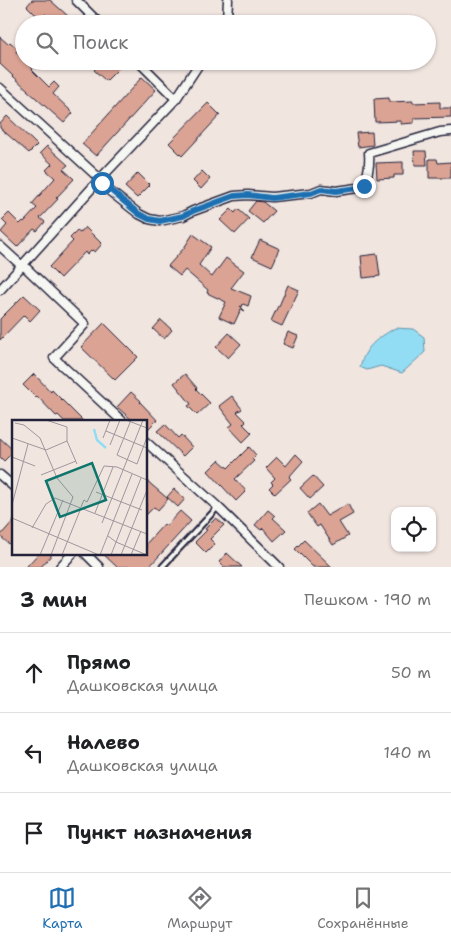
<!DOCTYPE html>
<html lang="ru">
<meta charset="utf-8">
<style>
:root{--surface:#fff;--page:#f6f6f6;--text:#202124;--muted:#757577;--line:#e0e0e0;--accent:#1f6fb2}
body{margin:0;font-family:"Shantell Sans",sans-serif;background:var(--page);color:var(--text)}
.controls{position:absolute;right:15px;bottom:15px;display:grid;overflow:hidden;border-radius:10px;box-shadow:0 1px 4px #0004}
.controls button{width:45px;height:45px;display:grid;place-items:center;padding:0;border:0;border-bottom:1px solid var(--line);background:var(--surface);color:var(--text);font:25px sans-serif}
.stop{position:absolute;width:15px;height:15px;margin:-11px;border:4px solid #1f6fb2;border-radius:50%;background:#fff}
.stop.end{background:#1f6fb2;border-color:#fff;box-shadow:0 1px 5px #0008}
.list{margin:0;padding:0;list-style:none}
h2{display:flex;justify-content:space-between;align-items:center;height:65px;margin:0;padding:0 20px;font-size:21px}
h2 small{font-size:16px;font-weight:400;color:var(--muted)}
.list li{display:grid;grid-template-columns:32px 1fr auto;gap:15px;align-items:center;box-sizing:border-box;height:80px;padding:0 20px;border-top:1px solid var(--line)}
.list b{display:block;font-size:19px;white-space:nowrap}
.list p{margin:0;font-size:16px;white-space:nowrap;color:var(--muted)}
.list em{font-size:16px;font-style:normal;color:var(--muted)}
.icon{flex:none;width:28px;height:28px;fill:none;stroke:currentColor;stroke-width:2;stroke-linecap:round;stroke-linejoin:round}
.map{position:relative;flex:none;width:451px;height:567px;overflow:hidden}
.search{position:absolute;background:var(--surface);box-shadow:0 1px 4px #0004;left:15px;right:15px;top:15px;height:55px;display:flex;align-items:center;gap:12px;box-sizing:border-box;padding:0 18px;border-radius:28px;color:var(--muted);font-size:19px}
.sheet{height:305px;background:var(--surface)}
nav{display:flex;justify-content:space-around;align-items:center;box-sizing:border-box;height:70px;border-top:1px solid var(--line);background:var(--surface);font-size:14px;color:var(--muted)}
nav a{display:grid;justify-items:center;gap:2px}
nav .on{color:var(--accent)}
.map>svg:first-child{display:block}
</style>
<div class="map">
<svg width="451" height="567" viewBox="0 0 451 567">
<rect width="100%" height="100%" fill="#f1e5df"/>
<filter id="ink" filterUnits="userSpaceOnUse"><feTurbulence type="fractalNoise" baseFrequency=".02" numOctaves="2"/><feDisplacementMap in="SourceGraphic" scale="10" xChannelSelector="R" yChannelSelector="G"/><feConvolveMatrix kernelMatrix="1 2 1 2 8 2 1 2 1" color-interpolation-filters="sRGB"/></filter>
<g filter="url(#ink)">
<path fill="#92ddf3" stroke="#6592a9" d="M 395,328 L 413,329 L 424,337 L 425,352 L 402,373 L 381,366 L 367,370 L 360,367 C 366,345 377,339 395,328 Z"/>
<path fill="#dba394" stroke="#22223b" d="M 32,0 L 50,0 L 77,24 L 55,24 L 45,14 L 40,19 L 27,6 Z
M 0,37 L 8,44 L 10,42 L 18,49 L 16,52 L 24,60 L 24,61 L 25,61 L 33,69 L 32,70 L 49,87 L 54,82 L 59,87 L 53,94 L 73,113 L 64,123 L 27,90 L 28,90 L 0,64 Z
M 102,61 L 113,61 L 120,67 L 106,81 L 94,70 Z
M 142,77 L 156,90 L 96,156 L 82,144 Z
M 389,98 L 389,102 L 413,101 L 413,103 L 440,102 L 440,108 L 451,108 L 451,117 L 414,118 L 414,123 L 401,124 L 401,121 L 375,122 L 374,99 Z
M 208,103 L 220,115 L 182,156 L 169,143 Z
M 7,116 L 37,145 L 29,153 L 0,128 L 0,124 Z
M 372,132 L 373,145 L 358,147 L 356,133 Z
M 47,146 L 68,165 L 63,169 L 74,179 L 56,198 L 58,199 L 40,218 L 45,222 L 37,231 L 34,229 L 17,247 L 1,232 L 7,225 L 2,220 L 9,213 L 20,224 L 23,221 L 24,222 L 37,208 L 32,204 L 55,178 L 46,170 L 52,164 L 40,153 Z
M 414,151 L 426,151 L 427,165 L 415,165 Z
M 429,159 L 437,159 L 438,163 L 451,162 L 451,178 L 429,178 Z
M 403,162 L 403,175 L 394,175 L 394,178 L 377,179 L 376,163 Z
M 202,171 L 210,179 L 201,189 L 193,181 Z
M 138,173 L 150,185 L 137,198 L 125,187 Z
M 256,201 L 263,202 L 274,211 L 263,223 L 248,211 Z
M 231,209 L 235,213 L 238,209 L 249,219 L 235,234 L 220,220 Z
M 85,227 L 102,244 L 95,252 L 92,250 L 87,255 L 85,252 L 60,278 L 49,267 L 73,241 L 70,238 L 77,231 L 80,233 Z
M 193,234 L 211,247 L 199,265 L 212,277 L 226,258 L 244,271 L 231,288 L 251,296 L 248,306 L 243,304 L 242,307 L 240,306 L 245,311 L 241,309 L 234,324 L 219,317 L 226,302 L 207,293 L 208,290 L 185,270 L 180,276 L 168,266 L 184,248 Z
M 260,240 L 280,249 L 272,266 L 252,257 Z
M 377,254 L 380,276 L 363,278 L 361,256 Z
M 288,285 L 299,290 L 282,326 L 271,321 L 278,306 L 279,306 Z
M 24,295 L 40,310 L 30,321 L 24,315 L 0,340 L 0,319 Z
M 161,320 L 172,330 L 164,339 L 153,329 Z
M 104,323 L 138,357 L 115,380 L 81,347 Z
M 288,332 L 298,336 L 293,348 L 283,344 Z
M 229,333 L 241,344 L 228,358 L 216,347 Z
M 34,374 L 51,392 L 52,390 L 83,421 L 64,421 L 58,415 L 56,416 L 37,396 L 36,398 L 23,385 Z
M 185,374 L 197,388 L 196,389 L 210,403 L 197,415 L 188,406 L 191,404 L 174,383 Z
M 131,392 L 141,401 L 140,402 L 158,421 L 156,421 L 146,431 L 146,421 L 133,421 L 117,407 Z
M 232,396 L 242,409 L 237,412 L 246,421 L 243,424 L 252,433 L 243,442 L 229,427 L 233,424 L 219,406 Z
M 165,424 L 178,438 L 181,435 L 192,447 L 183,456 L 157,431 Z
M 0,438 L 14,451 L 4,461 L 0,457 Z
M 249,447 L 256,455 L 252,459 L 254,461 L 235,479 L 246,491 L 236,501 L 208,471 L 219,460 L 228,468 Z
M 296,454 L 303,461 L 289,477 L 291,479 L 275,494 L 269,488 L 273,484 L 271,482 L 275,478 L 266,468 L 277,457 L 286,466 Z
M 313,476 L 323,487 L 310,499 L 300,488 Z
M 146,480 L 168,499 L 158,510 L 154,507 L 146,515 Z
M 174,489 L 185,499 L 178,507 L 167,497 Z
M 318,504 L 327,516 L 348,504 L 353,514 L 339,522 L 348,536 L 333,545 L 320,525 L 317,527 L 307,513 Z
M 268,510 L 275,516 L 273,518 L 286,530 L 274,541 L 263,528 L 261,530 L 255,525 Z
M 180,511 L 191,521 L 149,567 L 117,567 L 102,553 L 146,553 L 146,544 L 164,524 L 166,526 Z
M 216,518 L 224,525 L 210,539 L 215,544 L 206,553 L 195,542 L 207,530 L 205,529 Z
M 14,520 L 14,539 L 9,544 L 0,536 Z
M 304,540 L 332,567 L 313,567 L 295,549 Z
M 39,553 L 53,553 L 41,567 L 26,567 Z
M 227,553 L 242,567 L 224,567 L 219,562 Z"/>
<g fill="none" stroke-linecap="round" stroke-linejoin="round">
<g stroke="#22223b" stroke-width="8">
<path id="service" d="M 162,567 L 218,507"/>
</g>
<g stroke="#22223b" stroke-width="11">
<path id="minor" d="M 76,0 L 100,24
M 225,24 L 227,20 L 228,0
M 138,61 L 176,99
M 0,88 L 100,179 L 102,183 L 107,189 L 139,214 L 149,219 L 160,221 L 183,216 L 193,211 L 234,196 L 248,195 L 272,197 L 311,193 L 321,189 L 336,191 L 358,188 L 364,185 C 368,175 370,164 369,153 L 440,132 L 451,131
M 0,246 L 22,266
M 23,265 L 85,324 L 54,358 L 122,421
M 0,290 L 100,179 L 176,99 L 201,61
M 146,442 L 218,507 L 279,567
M 0,475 L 14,487
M 85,553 L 99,567
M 60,567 L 73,553"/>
</g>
<use href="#service" stroke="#f6f6f2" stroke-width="4"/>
<use href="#minor" stroke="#f6f6f2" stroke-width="8"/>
</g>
</g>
<g fill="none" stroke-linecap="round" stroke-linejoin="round" filter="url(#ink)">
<path stroke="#1f6fb2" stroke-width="6" d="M 102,183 L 139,214 L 149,219 L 160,221 L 183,216 L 193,211 L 234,196 L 248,195 L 272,198 L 311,193 L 321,189 L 336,191 L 358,188 L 364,186"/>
</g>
<g transform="translate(12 420)">
<rect width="135" height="135" fill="#f1e5df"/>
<path fill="none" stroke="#92ddf3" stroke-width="2.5" d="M 82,9 L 85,20 L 94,28"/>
<path fill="none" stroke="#9e979d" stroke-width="1" d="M 34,0 L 55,7 L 55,21 L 65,44M 114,0 L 135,8M 119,0 L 105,35 L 125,44 L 135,17M 3,3 L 12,5 L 28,18 L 45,58 L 61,77 L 39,135M 94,11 L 135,28M 0,18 L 34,30 L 55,21M 91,18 L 98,0M 98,25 L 108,0M 0,37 L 23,46M 29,55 L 64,41M 84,72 L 130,90M 0,85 L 16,24M 69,87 L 72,80 L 75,82 L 92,46 L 105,47 L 135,60M 83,93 L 101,47M 0,98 L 87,135M 90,103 L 131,0M 20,108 L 34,84 L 43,78 L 135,114M 96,116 L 104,122 L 135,135M 28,135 L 51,80M 50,135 L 69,88M 88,135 L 120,54M 99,135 L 129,58M 109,135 L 135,70M 119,135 L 129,111"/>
<path fill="#0f766e" fill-opacity="0.15" stroke="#0f766e" stroke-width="2.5" d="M 80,43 L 94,80 L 48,97 L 34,61 Z"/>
<rect width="135" height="135" fill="none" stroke="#22223b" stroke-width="2.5"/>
</g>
</svg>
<div class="controls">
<button><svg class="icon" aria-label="locate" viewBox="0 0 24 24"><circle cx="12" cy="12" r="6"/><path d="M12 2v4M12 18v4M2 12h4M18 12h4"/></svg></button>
</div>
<div class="stop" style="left:102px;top:183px"></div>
<div class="stop end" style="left:364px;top:186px"></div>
<div class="search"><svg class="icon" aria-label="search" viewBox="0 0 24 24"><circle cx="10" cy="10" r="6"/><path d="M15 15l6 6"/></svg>Поиск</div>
</div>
<section class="sheet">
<h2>3 мин<small>Пешком · 190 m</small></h2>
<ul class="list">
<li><svg class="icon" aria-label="ahead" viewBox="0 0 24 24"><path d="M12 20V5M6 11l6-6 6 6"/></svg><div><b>Прямо</b><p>Дашковская улица</p></div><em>50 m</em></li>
<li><svg class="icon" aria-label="left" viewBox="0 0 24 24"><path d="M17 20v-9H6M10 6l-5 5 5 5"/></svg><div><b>Налево</b><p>Дашковская улица</p></div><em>140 m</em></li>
<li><svg class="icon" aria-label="arrive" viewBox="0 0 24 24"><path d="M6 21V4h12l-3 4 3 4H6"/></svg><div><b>Пункт назначения</b></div></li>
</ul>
</section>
<nav>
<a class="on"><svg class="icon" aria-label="map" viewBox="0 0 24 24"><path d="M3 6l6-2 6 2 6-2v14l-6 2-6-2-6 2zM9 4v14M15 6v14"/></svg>Карта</a>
<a><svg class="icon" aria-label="directions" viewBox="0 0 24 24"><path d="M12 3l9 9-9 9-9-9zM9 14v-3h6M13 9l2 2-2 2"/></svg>Маршрут</a>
<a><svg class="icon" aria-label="saved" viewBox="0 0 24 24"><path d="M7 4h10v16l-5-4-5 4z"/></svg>Сохранённые</a>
</nav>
